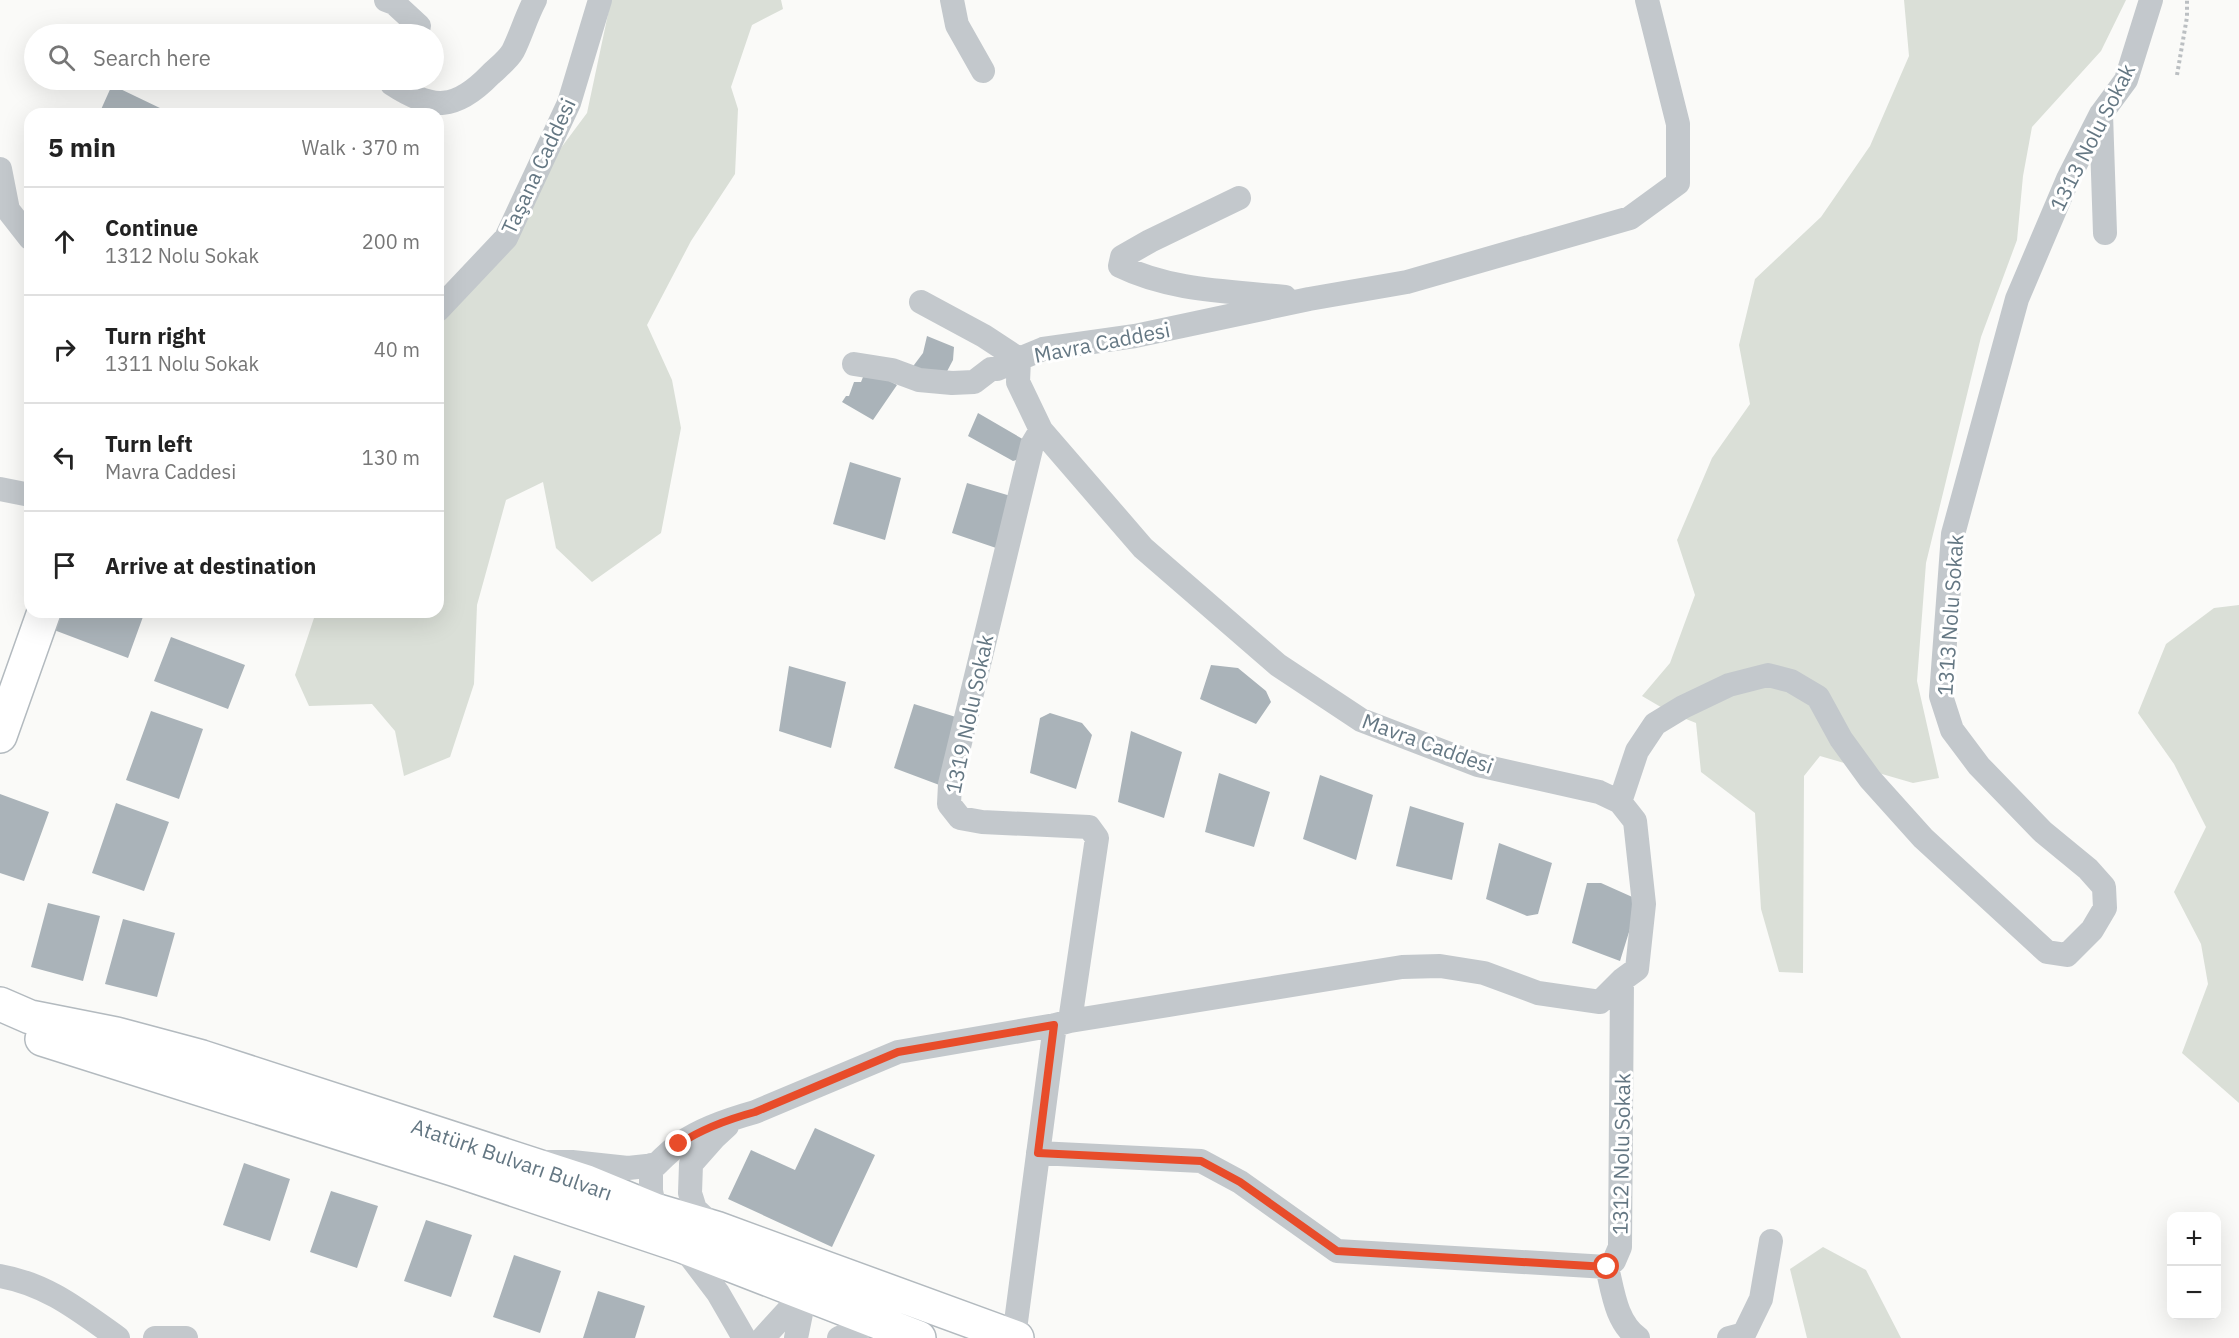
<!DOCTYPE html>
<meta charset="utf-8">
<style>
:root{--surface:#fff;--page:#f6f6f6;--text:#222;--muted:#767676;--line:#e0e0e0}
body{margin:0;font-family:"IBM Plex Sans",sans-serif;background:var(--page);color:var(--text)}
.controls{position:absolute;right:18px;bottom:18px;display:grid;overflow:hidden;border-radius:12px;box-shadow:0 6px 24px #0002}
.controls button{width:54px;height:54px;display:grid;place-items:center;padding:0;border:0;border-bottom:2px solid var(--line);background:var(--surface);color:var(--text);font:30px sans-serif}
.stop{position:absolute;width:18px;height:18px;margin:-14px;border:4px solid #e84c2a;border-radius:50%;background:#fff}
.stop.end{background:#e84c2a;border-color:#fff;box-shadow:0 2px 6px #0008}
.list{margin:0;padding:0;list-style:none}
h2{display:flex;justify-content:space-between;align-items:center;height:78px;margin:0;padding:0 24px;font-size:26px}
h2 small{font-size:20px;font-weight:400;color:var(--muted)}
.list li{display:grid;grid-template-columns:39px 1fr auto;gap:18px;align-items:center;box-sizing:border-box;height:108px;padding:0 24px;border-top:2px solid var(--line)}
.list b{display:block;font-size:22px;white-space:nowrap}
.list p{margin:0;font-size:20px;white-space:nowrap;color:var(--muted)}
.list em{font-size:20px;font-style:normal;color:var(--muted)}
.icon{flex:none;width:33px;height:33px;fill:none;stroke:currentColor;stroke-width:2;stroke-linecap:round;stroke-linejoin:round}
.map{position:relative;flex:none;width:2239px;height:1338px;overflow:hidden}
.search{position:absolute;background:var(--surface);box-shadow:0 6px 24px #0002;left:24px;top:24px;width:420px;height:66px;display:flex;align-items:center;gap:15px;box-sizing:border-box;padding:0 21px;border-radius:33px;color:var(--muted);font-size:22px}
.panel{position:absolute;background:var(--surface);box-shadow:0 6px 24px #0002;left:24px;top:108px;width:420px;height:510px;border-radius:18px}
.map>svg:first-child{display:block}
</style>
<div class="map">
<svg width="2239" height="1338" viewBox="0 0 2239 1338">
<rect width="100%" height="100%" fill="#fafaf8"/>
<path fill="#dadfd7" d="M 611,0 L 781,0 L 783,9 L 752,25 L 731,87 L 738,109 L 735,174 L 691,241 L 647,325 L 672,380 L 681,428 L 661,533 L 592,582 L 556,548 L 543,482 L 506,500 L 477,605 L 474,684 L 450,757 L 404,776 L 395,731 L 372,704 L 309,706 L 295,675 L 316,612 L 438,612 L 438,316 L 502,227 L 587,113 Z
M 1904,0 L 2126,0 L 2101,51 L 2032,127 L 2023,176 L 2017,240 L 1981,337 L 1926,563 L 1917,681 L 1939,778 L 1913,783 L 1820,756 L 1804,776 L 1803,973 L 1779,972 L 1761,909 L 1755,813 L 1701,772 L 1696,723 L 1671,713 L 1642,696 L 1670,663 L 1695,595 L 1677,540 L 1712,458 L 1750,404 L 1739,345 L 1755,279 L 1821,217 L 1870,146 L 1909,56 Z
M 2239,605 L 2239,1103 L 2182,1053 L 2208,984 L 2201,944 L 2174,892 L 2206,827 L 2174,764 L 2138,713 L 2166,644 L 2214,608 Z
M 1823,1247 L 1866,1270 L 1901,1338 L 1807,1338 L 1790,1269 Z"/>
<path fill="#aab3b9" d="M 112,85 L 162,109 L 160,114 L 99,114 Z
M 927,336 L 954,347 L 953,360 L 943,379 L 911,369 L 923,353 Z
M 880,376 L 897,385 L 873,420 L 842,402 L 846,396 L 849,396 L 854,382 L 861,382 L 863,377 Z
M 978,413 L 1026,441 L 1020,459 L 1013,461 L 968,436 Z
M 850,462 L 901,478 L 885,540 L 833,524 Z
M 967,483 L 1014,497 L 1002,550 L 952,533 Z
M 61,612 L 138,612 L 144,614 L 128,658 L 54,630 Z
M 171,637 L 245,665 L 228,709 L 154,681 Z
M 1211,665 L 1238,668 L 1266,691 L 1271,702 L 1256,724 L 1200,699 Z
M 789,666 L 846,682 L 831,748 L 779,731 Z
M 914,704 L 959,718 L 942,786 L 894,768 Z
M 151,711 L 203,729 L 179,799 L 126,780 Z
M 1050,713 L 1082,723 L 1092,735 L 1076,789 L 1030,773 L 1040,718 Z
M 1131,731 L 1182,752 L 1164,818 L 1118,802 Z
M 1219,773 L 1270,792 L 1254,847 L 1205,832 Z
M 1320,775 L 1373,795 L 1356,860 L 1303,839 Z
M 0,794 L 49,812 L 24,881 L 0,873 Z
M 116,803 L 169,822 L 144,891 L 92,873 Z
M 1410,806 L 1464,823 L 1452,880 L 1396,866 Z
M 1499,843 L 1552,863 L 1538,914 L 1527,916 L 1486,899 Z
M 1587,883 L 1601,883 L 1639,900 L 1620,961 L 1572,943 Z
M 48,903 L 100,916 L 83,981 L 31,967 Z
M 123,919 L 175,933 L 157,997 L 105,984 Z
M 815,1128 L 875,1155 L 832,1247 L 728,1199 L 751,1150 L 795,1170 Z
M 244,1163 L 290,1179 L 270,1241 L 223,1225 Z
M 331,1191 L 378,1206 L 357,1268 L 310,1252 Z
M 426,1220 L 472,1235 L 451,1297 L 404,1281 Z
M 514,1255 L 561,1271 L 540,1333 L 493,1317 Z
M 598,1291 L 645,1306 L 635,1338 L 583,1338 Z"/>
<g fill="none" stroke-linecap="round" stroke-linejoin="round">
<g stroke="#b3babf" stroke-width="36">
<path id="secondary" d="M 0,736 L 44,612
M 0,1004 L 30,1017 L 116,1034 L 202,1057 L 587,1182 L 655,1210 L 716,1228 L 1017,1338
M 42,1039 L 453,1169 L 682,1246 L 919,1338"/>
</g>
<path stroke="#bbbfc2" stroke-width="4" stroke-dasharray="3 3" stroke-linecap="butt" d="M 2177,75 L 2187,17 L 2187,0"/>
<path stroke="#c3c8cc" stroke-width="24" d="M 386,0 L 394,3 L 419,26 L 413,34
M 952,0 L 957,25 L 983,71
M 391,80 L 392,84 C 433,111 456,110 490,75 C 497,68 508,60 513,51 C 521,35 526,17 535,0
M 2101,114 L 2105,233
M 0,169 L 8,210 L 30,238
M 1239,198 L 1150,241 L 1122,257 L 1120,266 C 1171,291 1229,291 1285,297
M 438,310 L 506,238 L 569,103 L 600,0
M 854,364 L 892,370 L 919,380 L 952,383 L 974,382 L 991,369 L 997,369 L 1019,359 L 984,336 L 921,302
M 1041,430 L 1032,445 L 950,784 L 949,804 L 960,818 L 982,822 L 1089,827 L 1097,838 L 1070,1021
M 0,489 L 30,495
M 1620,802 L 1637,751 L 1655,724 L 1683,707 L 1729,685 L 1768,675 L 1791,681 L 1818,697 L 1841,739 L 1870,779 L 1923,838 L 2047,952 L 2067,955 L 2092,930 L 2105,908 L 2104,887 L 2088,869 L 2043,832 L 1979,766 L 1952,730 L 1941,696 L 1953,534 L 2017,299 L 2068,179 L 2101,114 L 2126,80 L 2151,0
M 1038,1153 L 1201,1161 L 1240,1182 L 1337,1251 L 1607,1267 L 1614,1261 L 1620,1247 L 1622,980
M 548,1162 L 572,1162 L 628,1168 L 656,1165
M 714,1227 L 695,1209 L 690,1193 L 691,1164 L 714,1138 L 727,1126
M 1607,1267 C 1613,1292 1616,1322 1638,1338
M 0,1276 C 47,1284 80,1311 118,1338
M 1014,1337 L 1055,1025
M 155,1338 L 186,1338
M 744,1338 L 718,1293 L 655,1210 L 651,1191 L 651,1165 L 656,1165 C 664,1157 672,1149 681,1143 C 702,1128 730,1119 755,1112 L 898,1052 L 1055,1025 L 1070,1021 L 1402,967 L 1440,966 L 1484,973 L 1538,993 L 1600,1002 L 1622,980 L 1637,969 L 1644,904 L 1635,821 L 1620,802 L 1599,792 L 1478,765 L 1361,720 L 1278,665 L 1143,548 L 1041,430 L 1018,382 L 1019,359 L 1043,349 L 1135,336 L 1309,299 L 1407,282 L 1630,218 L 1678,183 L 1678,124 L 1647,0
M 763,1338 L 804,1293
M 796,1338 L 808,1279
M 839,1338 L 875,1321
M 1729,1338 L 1744,1334 L 1761,1299 L 1771,1241"/>
<use href="#secondary" stroke="#fff" stroke-width="33"/>
</g>
<g fill="none" stroke-linecap="round" stroke-linejoin="round">
<path stroke="#e84c2a" stroke-width="8" d="M 679,1144 C 702,1129 729,1119 755,1112 L 898,1052 L 1054,1025 L 1038,1153 L 1201,1161 L 1240,1182 L 1337,1251 L 1607,1267"/>
</g>
<g text-anchor="middle" dominant-baseline="central" stroke-width="6" stroke-linejoin="round" paint-order="stroke">
<g font-size="21" fill="#647783" stroke="#fff">
<text transform="translate(2092 137) rotate(-63)">1313 Nolu Sokak</text>
<text transform="translate(538 166) rotate(-65)">Taşana Caddesi</text>
<text transform="translate(1102 342) rotate(-11)">Mavra Caddesi</text>
<text transform="translate(1950 615) rotate(-86)">1313 Nolu Sokak</text>
<text transform="translate(969 714) rotate(-78)">1319 Nolu Sokak</text>
<text transform="translate(1428 743) rotate(20)">Mavra Caddesi</text>
<text transform="translate(1621 1154) rotate(-89)">1312 Nolu Sokak</text>
<text transform="translate(512 1159) rotate(19)">Atatürk Bulvarı Bulvarı</text>
</g>
</g>
</svg>
<div class="controls">
<button>+</button>
<button>−</button>
</div>
<div class="stop" style="left:1607px;top:1267px"></div>
<div class="stop end" style="left:679px;top:1144px"></div>
<div class="search"><svg class="icon" aria-label="search" viewBox="0 0 24 24"><circle cx="10" cy="10" r="6"/><path d="M15 15l6 6"/></svg>Search here</div>
<section class="panel">
<h2>5 min<small>Walk · 370 m</small></h2>
<ul class="list">
<li><svg class="icon" aria-label="ahead" viewBox="0 0 24 24"><path d="M12 20V5M6 11l6-6 6 6"/></svg><div><b>Continue</b><p>1312 Nolu Sokak</p></div><em>200 m</em></li>
<li><svg class="icon" aria-label="right" viewBox="0 0 24 24"><path d="M7 20v-9h11M14 6l5 5-5 5"/></svg><div><b>Turn right</b><p>1311 Nolu Sokak</p></div><em>40 m</em></li>
<li><svg class="icon" aria-label="left" viewBox="0 0 24 24"><path d="M17 20v-9H6M10 6l-5 5 5 5"/></svg><div><b>Turn left</b><p>Mavra Caddesi</p></div><em>130 m</em></li>
<li><svg class="icon" aria-label="arrive" viewBox="0 0 24 24"><path d="M6 21V4h12l-3 4 3 4H6"/></svg><div><b>Arrive at destination</b></div></li>
</ul>
</section>
</div>
